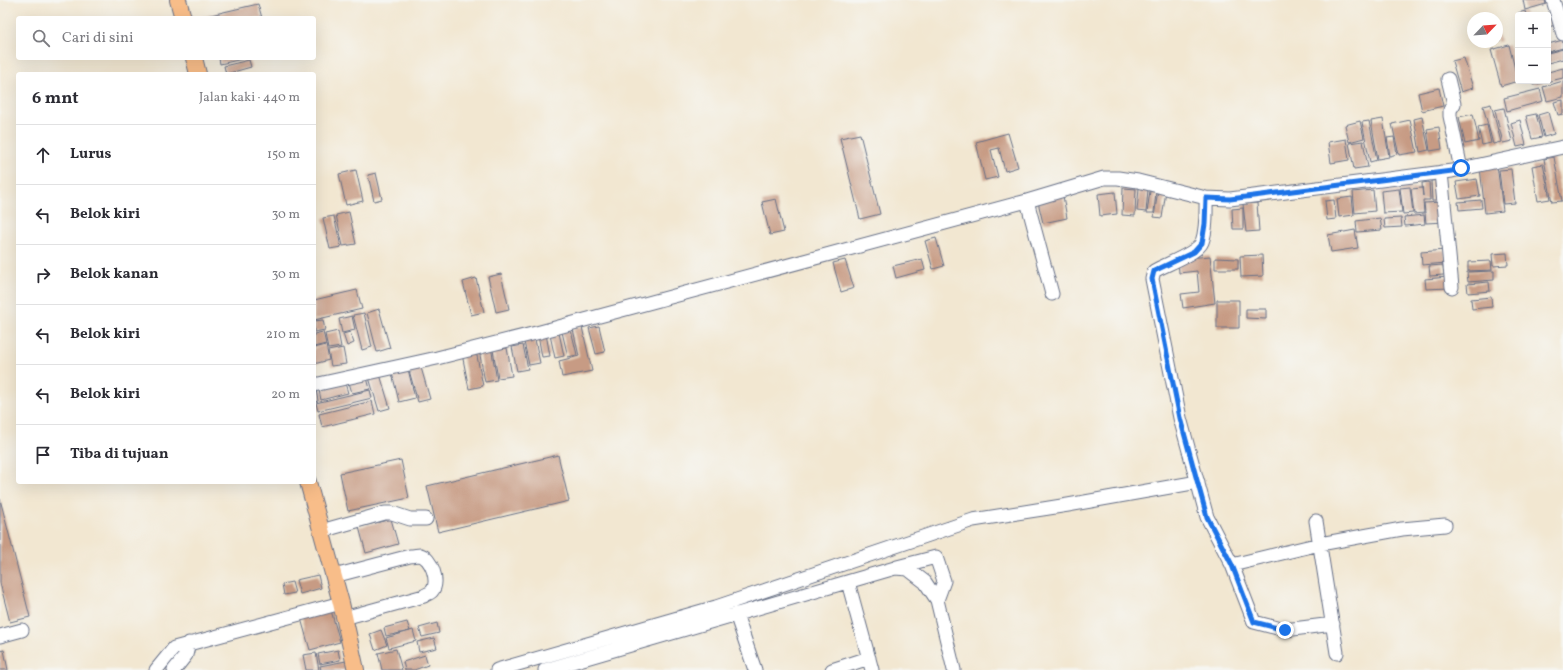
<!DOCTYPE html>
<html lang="id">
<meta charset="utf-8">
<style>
:root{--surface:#fff;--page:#f7f7f7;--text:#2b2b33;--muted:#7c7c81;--line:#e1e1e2}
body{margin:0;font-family:Vollkorn,serif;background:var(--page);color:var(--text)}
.controls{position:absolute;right:12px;top:12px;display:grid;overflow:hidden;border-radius:4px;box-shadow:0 4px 16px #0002}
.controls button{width:36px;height:36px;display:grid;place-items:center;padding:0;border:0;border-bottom:1px solid var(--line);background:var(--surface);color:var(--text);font:20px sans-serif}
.compass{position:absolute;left:1467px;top:12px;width:36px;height:36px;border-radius:50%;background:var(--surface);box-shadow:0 4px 16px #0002;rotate:65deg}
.stop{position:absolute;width:12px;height:12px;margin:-9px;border:3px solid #1a73e8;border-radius:50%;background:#fff}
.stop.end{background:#1a73e8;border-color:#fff;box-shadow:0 1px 4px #0008}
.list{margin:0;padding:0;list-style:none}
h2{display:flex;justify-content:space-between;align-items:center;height:52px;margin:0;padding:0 16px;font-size:17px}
h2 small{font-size:13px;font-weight:400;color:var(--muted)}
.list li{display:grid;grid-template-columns:26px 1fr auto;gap:12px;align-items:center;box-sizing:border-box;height:60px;padding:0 16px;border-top:1px solid var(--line)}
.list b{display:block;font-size:15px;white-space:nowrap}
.list em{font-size:13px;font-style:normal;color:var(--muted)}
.icon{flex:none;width:22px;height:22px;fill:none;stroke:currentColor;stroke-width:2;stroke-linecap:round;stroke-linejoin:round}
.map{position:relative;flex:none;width:1563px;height:670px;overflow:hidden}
.search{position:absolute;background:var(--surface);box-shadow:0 4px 16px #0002;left:16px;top:16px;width:300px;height:44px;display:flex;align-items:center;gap:10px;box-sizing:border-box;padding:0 14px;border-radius:4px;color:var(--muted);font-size:15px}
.panel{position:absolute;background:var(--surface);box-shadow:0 4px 16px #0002;left:16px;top:72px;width:300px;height:412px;border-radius:4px}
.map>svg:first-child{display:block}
</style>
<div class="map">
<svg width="1563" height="670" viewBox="0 0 1563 670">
<rect width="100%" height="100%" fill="#f6f6f2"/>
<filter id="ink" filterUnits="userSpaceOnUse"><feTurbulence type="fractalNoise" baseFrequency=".025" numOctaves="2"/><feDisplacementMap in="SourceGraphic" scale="8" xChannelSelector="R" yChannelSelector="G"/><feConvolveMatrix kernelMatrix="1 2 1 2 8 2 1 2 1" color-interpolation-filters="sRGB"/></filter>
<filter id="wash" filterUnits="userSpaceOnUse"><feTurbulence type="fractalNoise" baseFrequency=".012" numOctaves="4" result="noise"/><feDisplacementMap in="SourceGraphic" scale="16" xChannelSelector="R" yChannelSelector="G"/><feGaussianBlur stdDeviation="0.9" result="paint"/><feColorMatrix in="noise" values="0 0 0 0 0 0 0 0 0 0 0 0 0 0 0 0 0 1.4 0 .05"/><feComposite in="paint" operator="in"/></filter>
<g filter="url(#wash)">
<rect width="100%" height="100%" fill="#f2e7d1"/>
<g id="blocks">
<path fill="#c79b84" d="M 1523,0 L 1545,0 L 1546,4 L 1525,10 Z
M 258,4 L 262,18 L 202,18 L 202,17 Z
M 1525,11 L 1526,15 L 1518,15 L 1518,13 Z
M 1553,17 L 1556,25 L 1548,27 L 1548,19 Z
M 1497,31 L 1500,41 L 1497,42 Z
M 1563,40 L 1563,48 L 1548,52 L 1548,44 Z
M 1509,45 L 1518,81 L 1501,86 L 1491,50 Z
M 1563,49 L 1563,59 L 1548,63 L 1548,53 Z
M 219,58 L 243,58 L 243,59 L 220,64 Z
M 1464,58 L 1473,88 L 1461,92 L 1452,61 Z
M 249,60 L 251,67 L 226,74 L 224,66 Z
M 1563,68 L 1563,78 L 1533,85 L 1532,81 L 1548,81 L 1548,72 Z
M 1563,81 L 1563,97 L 1547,101 L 1543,87 Z
M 1439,88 L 1443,106 L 1422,111 L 1418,93 Z
M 1540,89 L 1543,101 L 1507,111 L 1504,98 Z
M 1563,100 L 1563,114 L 1558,115 L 1554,102 Z
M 1491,104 L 1501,142 L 1493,144 L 1483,106 Z
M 1504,108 L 1512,141 L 1503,143 L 1495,110 Z
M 1548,112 L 1554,134 L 1544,137 L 1538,115 Z
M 1473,114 L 1479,141 L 1465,144 L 1459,117 Z
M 1536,114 L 1542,137 L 1532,139 L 1526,116 Z
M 1422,117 L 1429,150 L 1420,152 L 1414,119 Z
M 1383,119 L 1389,157 L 1378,159 L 1371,121 Z
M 1410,120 L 1417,152 L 1399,155 L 1392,124 Z
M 1520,120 L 1526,145 L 1517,147 L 1511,123 Z
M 1360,121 L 1364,138 L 1349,142 L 1345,125 Z
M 1369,121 L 1377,160 L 1370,162 L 1362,122 Z
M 1487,125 L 1491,143 L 1482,145 L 1478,127 Z
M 1439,127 L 1442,149 L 1430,151 L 1427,129 Z
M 1008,133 L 1018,167 L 1005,171 L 999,148 L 991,150 L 998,177 L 985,180 L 976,142 Z
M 860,134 L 880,214 L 860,219 L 840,138 Z
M 1394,137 L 1397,154 L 1390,156 L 1387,138 Z
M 1346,139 L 1349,160 L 1331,163 L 1328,142 Z
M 1363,141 L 1368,167 L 1354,169 L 1349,143 Z
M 1554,157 L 1562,201 L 1552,202 L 1544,159 Z
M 1543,164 L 1550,199 L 1538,201 L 1532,166 Z
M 1497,165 L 1503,211 L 1485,213 L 1480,167 Z
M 1511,169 L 1515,203 L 1503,204 L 1499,170 Z
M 356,170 L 363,201 L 346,205 L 339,174 Z
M 376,173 L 382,199 L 374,201 L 368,175 Z
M 1477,179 L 1480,196 L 1459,199 L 1456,182 Z
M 1441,180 L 1442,201 L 1432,201 L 1431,181 Z
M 1429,182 L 1430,200 L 1423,200 L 1424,213 L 1414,214 L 1411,189 L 1422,188 L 1423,196 L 1422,183 Z
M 1410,187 L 1413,213 L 1403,214 L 1400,188 Z
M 1123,188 L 1136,189 L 1135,216 L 1122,215 Z
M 1139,188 L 1148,189 L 1146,212 L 1137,211 Z
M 1399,189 L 1402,212 L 1383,213 L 1381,191 Z
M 1158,190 L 1166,191 L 1162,218 L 1154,217 Z
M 1373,190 L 1375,211 L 1355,213 L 1353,192 Z
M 1150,191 L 1156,191 L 1154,213 L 1147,213 Z
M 1115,192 L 1117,214 L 1100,216 L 1098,194 Z
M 1063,196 L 1067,218 L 1043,223 L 1038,202 Z
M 1352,197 L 1354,215 L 1339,217 L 1337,199 Z
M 776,199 L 784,232 L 770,235 L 762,202 Z
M 1334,200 L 1336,219 L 1327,220 L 1325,201 Z
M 1481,200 L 1482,208 L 1459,210 L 1458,202 Z
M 1443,202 L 1445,222 L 1426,223 L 1424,203 Z
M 1257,203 L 1259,231 L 1246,232 L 1243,204 Z
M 1243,208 L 1243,229 L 1233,229 L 1232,209 Z
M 349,212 L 356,244 L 343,246 L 336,215 Z
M 1424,215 L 1425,224 L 1405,226 L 1404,217 Z
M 334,216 L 341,247 L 330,249 L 323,218 Z
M 1380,218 L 1382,230 L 1357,232 L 1356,221 Z
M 1401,218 L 1402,227 L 1385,228 L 1384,219 Z
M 1355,230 L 1358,248 L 1331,252 L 1328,235 Z
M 936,238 L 944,266 L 933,269 L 925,241 Z
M 1445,250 L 1446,263 L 1422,265 L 1421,252 Z
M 1507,253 L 1508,265 L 1493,266 L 1492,254 Z
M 1262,255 L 1263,276 L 1241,277 L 1240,256 Z
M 1210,256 L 1215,303 L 1183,308 L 1181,294 L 1199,292 L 1197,271 L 1179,273 L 1178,259 Z
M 1215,258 L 1238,259 L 1238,269 L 1215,269 Z
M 922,259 L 925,270 L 896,278 L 893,266 Z
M 845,260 L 854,288 L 841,292 L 833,263 Z
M 1491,261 L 1492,270 L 1468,271 L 1468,262 Z
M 1443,265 L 1444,275 L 1430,276 L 1429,266 Z
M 1494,271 L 1494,280 L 1468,282 L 1467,272 Z
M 501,274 L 509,309 L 496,312 L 488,277 Z
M 1448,277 L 1449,288 L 1426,289 L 1425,279 Z
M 476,278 L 484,312 L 471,315 L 463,282 Z
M 1489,282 L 1490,291 L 1468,293 L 1467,284 Z
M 357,290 L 362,309 L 314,320 L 314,300 Z
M 1491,297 L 1492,307 L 1472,309 L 1471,299 Z
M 1217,300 L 1239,300 L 1239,328 L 1217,328 Z
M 379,309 L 390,348 L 377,352 L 367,313 Z
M 1246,309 L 1266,309 L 1266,319 L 1246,318 Z
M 364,313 L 372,347 L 362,350 L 353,315 Z
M 352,316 L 355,330 L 342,333 L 339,319 Z
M 323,320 L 325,330 L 314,332 L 314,321 Z
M 599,326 L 605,352 L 596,354 L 589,328 Z
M 582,327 L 592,371 L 562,377 L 559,361 L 579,356 L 573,329 Z
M 571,330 L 577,355 L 568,357 L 562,332 Z
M 338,331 L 341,347 L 328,349 L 325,334 Z
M 323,332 L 326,344 L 314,347 L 314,334 Z
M 350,332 L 354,343 L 347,346 L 343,334 Z
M 559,333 L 564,356 L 555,358 L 550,335 Z
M 546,334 L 550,356 L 542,357 L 538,335 Z
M 534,335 L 540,363 L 529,365 L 523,337 Z
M 326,345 L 329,360 L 314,364 L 314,348 Z
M 523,345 L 528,369 L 517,371 L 512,347 Z
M 491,347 L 497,380 L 485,382 L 479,350 Z
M 343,348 L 346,364 L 331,366 L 328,351 Z
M 507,348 L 512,376 L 498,378 L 493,350 Z
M 476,351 L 483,386 L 469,389 L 462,354 Z
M 420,364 L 430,399 L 418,402 L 408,367 Z
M 408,369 L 415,398 L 399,402 L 392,373 Z
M 379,371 L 390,408 L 379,411 L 368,374 Z
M 366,374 L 370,389 L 352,393 L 348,379 Z
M 345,383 L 348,393 L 321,400 L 319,390 Z
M 314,388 L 316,388 L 318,401 L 314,402 Z
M 370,390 L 372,398 L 318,411 L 316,403 Z
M 372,401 L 375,414 L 322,427 L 319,414 Z
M 558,455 L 569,501 L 438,532 L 427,486 Z
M 401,460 L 409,498 L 348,511 L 340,473 Z
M 0,499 L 30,617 L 10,622 L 0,583 Z
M 391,519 L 398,544 L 366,553 L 359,527 Z
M 318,575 L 321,588 L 300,594 L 296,580 Z
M 292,582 L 295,593 L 284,595 L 282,584 Z
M 330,607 L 340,642 L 310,650 L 300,615 Z
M 407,622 L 410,631 L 386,636 L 384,628 Z
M 437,623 L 439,633 L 422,637 L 419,628 Z
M 381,630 L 387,645 L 375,650 L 370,634 Z
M 413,630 L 416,641 L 389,648 L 386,638 Z
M 434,638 L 437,648 L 419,652 L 417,642 Z
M 396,649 L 402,670 L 382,670 L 378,653 Z
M 4,650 L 8,670 L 0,670 L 0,651 Z
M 338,650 L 340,660 L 320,664 L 318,654 Z
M 316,653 L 319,670 L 306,670 L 303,655 Z
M 425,655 L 428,665 L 414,670 L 405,670 L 403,662 Z
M 346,661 L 348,670 L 321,670 L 320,666 Z"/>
</g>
</g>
<g filter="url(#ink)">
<use href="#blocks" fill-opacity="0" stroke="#666f86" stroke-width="1"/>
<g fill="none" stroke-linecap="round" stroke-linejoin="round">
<g stroke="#666f86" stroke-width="15">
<path id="minor" d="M 1553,0 L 1563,34
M 1448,79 L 1454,104 L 1450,110 L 1450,116 L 1461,169
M 1441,172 L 1452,287
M 1206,198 C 1206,212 1207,228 1202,242 C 1198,253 1166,264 1154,271 L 1152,279 L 1180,418 L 1207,517 L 1232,565 L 1320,544 L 1402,529 L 1445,525
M 1027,201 L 1052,294
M 314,385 L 437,358 L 540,332 L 1027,201 L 1104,178 L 1118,178 L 1138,181 L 1206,198 L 1230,199 L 1452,171 L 1563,147
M 1316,521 L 1337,653
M 321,531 L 385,513 L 392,513 L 410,519 L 426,519
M 1232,565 L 1254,622 L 1285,630 L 1333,624
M 897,567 L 936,557 L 944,581 L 937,600
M 334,576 L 410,556 C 413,556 418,555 420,555 C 431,557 440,582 432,591 C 431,593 426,594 424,596 L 344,618
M 848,582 L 872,670
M 736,614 L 755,670
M 0,636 L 22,630
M 156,670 L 174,648 L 341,603
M 174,670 L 186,655 L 189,643
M 497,670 L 716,607 L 973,520 L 1068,505 L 1198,482
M 545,670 L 895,568 L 908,569 L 925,582 L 937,600 L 954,670
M 832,670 L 869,658"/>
</g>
<g stroke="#666f86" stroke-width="18">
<path id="major" d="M 178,0 L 183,18
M 194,58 L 198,74
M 308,482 L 341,603 L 356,670"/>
</g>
<use href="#minor" stroke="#fff" stroke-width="13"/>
<use href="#major" stroke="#f8bd89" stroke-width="16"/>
</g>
</g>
<g fill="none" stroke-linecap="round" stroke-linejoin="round" filter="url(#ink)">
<path stroke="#1a73e8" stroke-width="5" d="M 1285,630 L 1254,622 L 1232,565 L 1207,517 L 1180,418 L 1155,294 L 1152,279 L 1154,271 L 1194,252 L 1202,243 L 1205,224 L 1206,198 L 1230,199 L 1452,171 L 1461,168"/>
</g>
</svg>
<div class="controls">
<button>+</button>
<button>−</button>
</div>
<svg class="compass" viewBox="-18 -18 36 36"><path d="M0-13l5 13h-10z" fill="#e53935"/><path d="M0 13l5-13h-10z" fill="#7c7c81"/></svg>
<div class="stop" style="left:1461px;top:168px"></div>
<div class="stop end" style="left:1285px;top:630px"></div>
<div class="search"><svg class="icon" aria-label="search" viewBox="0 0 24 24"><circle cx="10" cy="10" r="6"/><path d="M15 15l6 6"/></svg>Cari di sini</div>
<section class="panel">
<h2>6 mnt<small>Jalan kaki · 440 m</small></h2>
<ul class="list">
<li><svg class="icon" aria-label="ahead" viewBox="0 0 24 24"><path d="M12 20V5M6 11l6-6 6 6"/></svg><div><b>Lurus</b></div><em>150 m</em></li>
<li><svg class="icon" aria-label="left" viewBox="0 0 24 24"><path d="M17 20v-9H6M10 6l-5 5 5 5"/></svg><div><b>Belok kiri</b></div><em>30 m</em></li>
<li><svg class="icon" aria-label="right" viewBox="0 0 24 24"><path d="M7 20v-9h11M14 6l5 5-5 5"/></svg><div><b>Belok kanan</b></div><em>30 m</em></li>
<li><svg class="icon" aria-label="left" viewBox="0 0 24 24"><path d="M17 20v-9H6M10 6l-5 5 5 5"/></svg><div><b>Belok kiri</b></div><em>210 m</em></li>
<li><svg class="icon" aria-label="left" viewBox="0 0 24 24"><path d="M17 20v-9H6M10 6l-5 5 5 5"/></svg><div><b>Belok kiri</b></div><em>20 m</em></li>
<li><svg class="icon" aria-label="arrive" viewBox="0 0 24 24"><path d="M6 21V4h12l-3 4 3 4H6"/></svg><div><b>Tiba di tujuan</b></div></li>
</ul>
</section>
</div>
